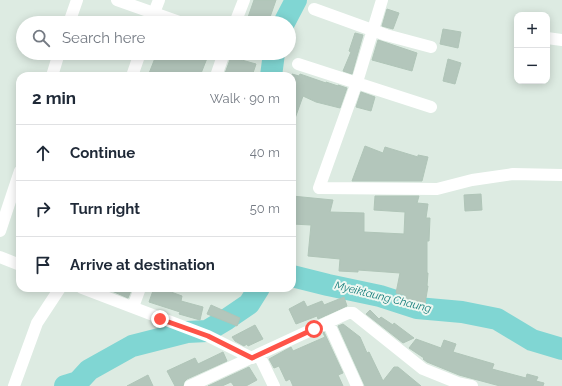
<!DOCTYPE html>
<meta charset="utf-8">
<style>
:root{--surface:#fff;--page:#f6f6f7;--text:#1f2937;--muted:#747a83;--line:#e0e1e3}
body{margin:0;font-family:Raleway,sans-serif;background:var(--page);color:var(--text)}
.controls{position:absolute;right:12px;top:12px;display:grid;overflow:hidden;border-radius:8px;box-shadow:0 2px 10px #0003}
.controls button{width:36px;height:36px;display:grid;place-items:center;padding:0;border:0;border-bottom:1px solid var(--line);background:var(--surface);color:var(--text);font:20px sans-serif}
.stop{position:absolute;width:12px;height:12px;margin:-9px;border:3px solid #fe5348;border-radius:50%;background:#fff}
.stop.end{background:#fe5348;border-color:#fff;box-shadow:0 1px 4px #0008}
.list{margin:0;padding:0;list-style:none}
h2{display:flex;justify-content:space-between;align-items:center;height:52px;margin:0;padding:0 16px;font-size:17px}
h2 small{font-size:13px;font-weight:400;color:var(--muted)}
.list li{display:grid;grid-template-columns:26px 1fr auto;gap:12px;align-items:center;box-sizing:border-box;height:56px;padding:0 16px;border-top:1px solid var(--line)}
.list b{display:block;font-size:15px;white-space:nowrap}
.list em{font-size:13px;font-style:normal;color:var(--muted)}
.icon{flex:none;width:22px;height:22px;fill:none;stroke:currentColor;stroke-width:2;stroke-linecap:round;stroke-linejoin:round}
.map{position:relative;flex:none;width:562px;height:386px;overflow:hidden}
.search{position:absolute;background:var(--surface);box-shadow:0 2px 10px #0003;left:16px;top:16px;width:280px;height:44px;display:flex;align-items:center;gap:10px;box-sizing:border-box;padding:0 14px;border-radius:22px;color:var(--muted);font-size:15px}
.panel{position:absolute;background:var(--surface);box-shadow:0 2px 10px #0003;left:16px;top:72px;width:280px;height:220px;border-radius:12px}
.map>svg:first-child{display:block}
</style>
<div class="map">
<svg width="562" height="386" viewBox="0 0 562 386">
<rect width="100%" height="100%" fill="#ddebe2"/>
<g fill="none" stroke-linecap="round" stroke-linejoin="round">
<path stroke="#80d6d3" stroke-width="22" d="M 284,23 L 296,0
M 271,76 L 274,53
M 292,276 L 328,285 L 380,296 L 417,308 L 462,312 L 497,319 L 532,340 L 562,349
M 65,386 L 78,382 L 89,370 L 132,346 L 187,332 L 207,331 L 227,319 L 249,304 L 259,288"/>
</g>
<path fill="#b3c6bb" stroke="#b0c5b8" d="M 254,0 L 276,0 L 268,23 L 246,23 Z
M 387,9 L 399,13 L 393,29 L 382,26 Z
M 443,29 L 461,32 L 458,48 L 440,44 Z
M 355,33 L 363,35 L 352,74 L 343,71 L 351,52 L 349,51 Z
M 378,40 L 417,53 L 412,71 L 372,60 Z
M 157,53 L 209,53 L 200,76 L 148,76 Z
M 231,57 L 256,64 L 252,76 L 224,76 Z
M 448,59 L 461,63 L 455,84 L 443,81 Z
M 292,74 L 299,76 L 300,74 L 326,83 L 326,82 L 338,86 L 338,85 L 347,88 L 340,108 L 316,102 L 303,96 L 293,124 L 292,124 Z
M 361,92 L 375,97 L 371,111 L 356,107 Z
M 365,146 L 383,153 L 385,147 L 418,157 L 418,155 L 428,157 L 422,181 L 352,181 Z
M 481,194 L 482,210 L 465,211 L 464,195 Z
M 292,196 L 333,200 L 330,212 L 364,213 L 364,232 L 404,234 L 405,212 L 374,210 L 375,196 L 419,196 L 417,203 L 428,204 L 426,218 L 430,218 L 429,241 L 427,241 L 427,273 L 428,273 L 427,286 L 428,286 L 424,310 L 402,306 L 404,295 L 396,293 L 400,273 L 358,270 L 358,272 L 339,271 L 340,259 L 308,256 L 311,225 L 292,224 Z
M 105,288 L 132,288 L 128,298 Z
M 154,288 L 160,288 L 182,296 L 181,301 L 203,307 L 200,320 L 179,314 L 180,312 L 149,302 Z
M 344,297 L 347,306 L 318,319 L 317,316 L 296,324 L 289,309 L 304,301 L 307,307 L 322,301 L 324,305 Z
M 211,305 L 240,318 L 237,326 L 207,314 Z
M 370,310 L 379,319 L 381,317 L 393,325 L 394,323 L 414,338 L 403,343 L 366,314 Z
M 343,324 L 360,337 L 367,353 L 369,352 L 383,381 L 394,367 L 398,367 L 421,386 L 365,386 L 338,326 Z
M 255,325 L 263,339 L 248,346 L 247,344 L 244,346 L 235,341 L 232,337 Z
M 324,332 L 343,373 L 338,375 L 343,386 L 293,386 L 290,379 L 286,381 L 279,366 L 274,368 L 269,359 L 291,347 L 293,351 L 325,337 L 323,333 Z
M 416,339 L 441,348 L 444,340 L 456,344 L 453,352 L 494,364 L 492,369 L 526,378 L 527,374 L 538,377 L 536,381 L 544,383 L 543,386 L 500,386 L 459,375 L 427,362 L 423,359 L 424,358 L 409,348 Z
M 223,352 L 227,361 L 187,379 L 184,382 L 183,386 L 175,386 L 167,371 L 195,358 L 198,364 Z
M 249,367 L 257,380 L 246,386 L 234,386 L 231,382 L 222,386 L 208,386 Z
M 148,375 L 153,386 L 127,386 Z"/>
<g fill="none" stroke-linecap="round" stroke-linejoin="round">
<path stroke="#fff" stroke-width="12" d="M 117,0 L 182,23
M 382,0 L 357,82 L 319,188 L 437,189 L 472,180 L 513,174 L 562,175
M 314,9 L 386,35 L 431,47
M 69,23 L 77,0
M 150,23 L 159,0
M 235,23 L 244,0
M 547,38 L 562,40
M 298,64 L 431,107
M 52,76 L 59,53
M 132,76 L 140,53
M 216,76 L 224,53
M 0,231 L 20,171
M 0,257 L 20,265
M 82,288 L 208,336 L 252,358
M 133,307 L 140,288
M 328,322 L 357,386
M 259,355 L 274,386
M 14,386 L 37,323 L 60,288
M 190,386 L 348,313 L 353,313 L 423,369 L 458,383 L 472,386"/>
</g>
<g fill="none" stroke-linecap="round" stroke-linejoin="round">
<path stroke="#fe5348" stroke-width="5" d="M 160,319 L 208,336 L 252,358 L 314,329"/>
</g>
<g text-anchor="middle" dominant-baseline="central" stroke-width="4" stroke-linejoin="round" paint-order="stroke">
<g font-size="11" font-style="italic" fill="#147c7a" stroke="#eef7f1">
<text transform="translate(383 297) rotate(14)">Myeiktaung Chaung</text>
</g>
</g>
</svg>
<div class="controls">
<button>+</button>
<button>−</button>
</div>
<div class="stop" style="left:314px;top:329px"></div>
<div class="stop end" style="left:160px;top:319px"></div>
<div class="search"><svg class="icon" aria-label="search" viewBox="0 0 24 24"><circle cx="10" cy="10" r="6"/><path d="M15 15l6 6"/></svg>Search here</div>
<section class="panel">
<h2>2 min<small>Walk · 90 m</small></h2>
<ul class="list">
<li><svg class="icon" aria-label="ahead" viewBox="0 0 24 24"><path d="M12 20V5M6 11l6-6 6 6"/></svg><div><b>Continue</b></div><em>40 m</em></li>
<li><svg class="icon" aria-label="right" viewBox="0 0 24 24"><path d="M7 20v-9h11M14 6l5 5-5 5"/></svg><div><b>Turn right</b></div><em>50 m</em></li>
<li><svg class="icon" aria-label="arrive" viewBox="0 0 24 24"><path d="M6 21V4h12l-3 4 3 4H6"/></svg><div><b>Arrive at destination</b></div></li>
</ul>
</section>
</div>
